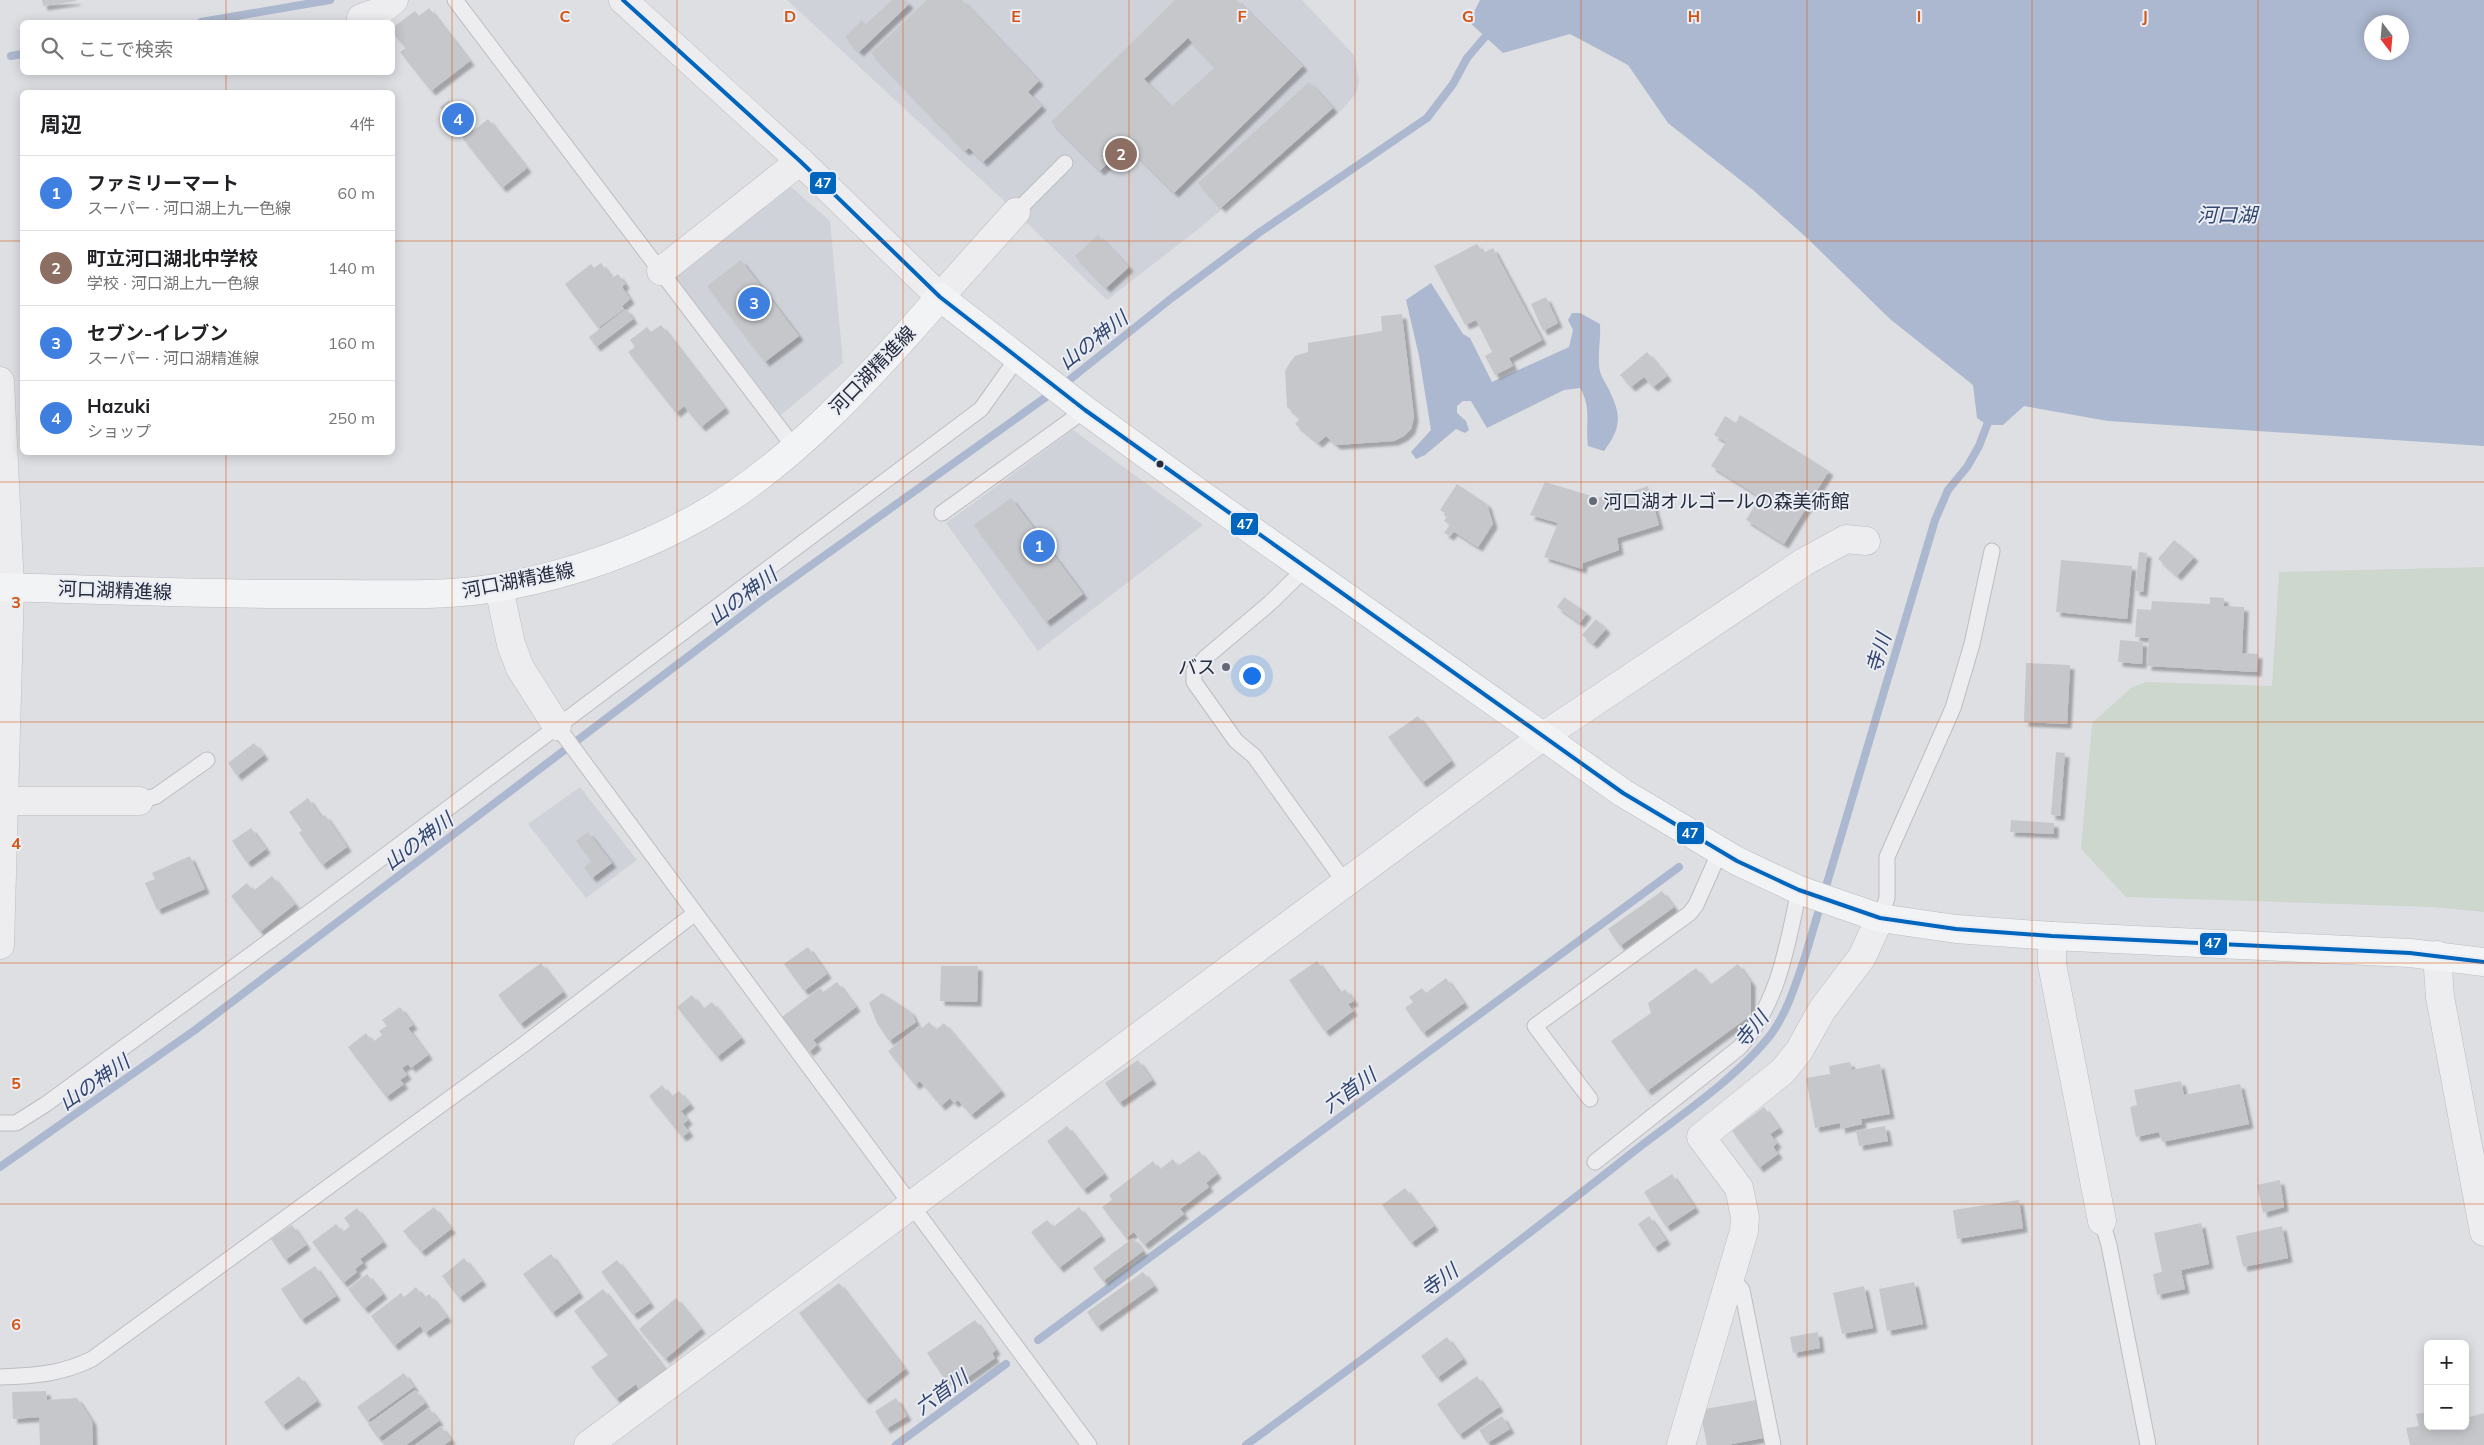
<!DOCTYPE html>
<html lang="ja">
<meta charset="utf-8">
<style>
:root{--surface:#fff;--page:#f6f6f6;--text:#202124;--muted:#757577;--line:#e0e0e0;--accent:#666a76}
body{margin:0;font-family:Mulish,"Noto Sans JP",sans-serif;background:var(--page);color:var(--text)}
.controls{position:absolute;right:15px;bottom:15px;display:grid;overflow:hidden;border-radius:8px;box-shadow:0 2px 12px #0003}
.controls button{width:45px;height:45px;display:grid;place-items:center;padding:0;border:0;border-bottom:1px solid var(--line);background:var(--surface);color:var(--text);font:25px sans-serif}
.compass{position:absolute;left:2364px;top:15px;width:45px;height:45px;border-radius:50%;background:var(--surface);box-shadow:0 2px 12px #0003;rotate:164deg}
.you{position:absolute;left:1251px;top:675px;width:18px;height:18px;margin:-12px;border:4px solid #fff;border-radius:50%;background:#1a73e8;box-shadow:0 0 0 8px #1a73e833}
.badge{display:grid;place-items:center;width:32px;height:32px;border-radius:50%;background:var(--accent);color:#fff;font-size:16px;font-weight:700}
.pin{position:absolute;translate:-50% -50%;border:2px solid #fff;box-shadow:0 1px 5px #0006}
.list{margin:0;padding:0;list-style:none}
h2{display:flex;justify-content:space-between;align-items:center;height:65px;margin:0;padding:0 20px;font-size:21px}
h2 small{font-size:16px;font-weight:400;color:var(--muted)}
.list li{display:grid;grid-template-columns:32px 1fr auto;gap:15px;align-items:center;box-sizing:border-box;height:75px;padding:0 20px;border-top:1px solid var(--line)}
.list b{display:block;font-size:19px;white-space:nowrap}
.list p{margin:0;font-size:16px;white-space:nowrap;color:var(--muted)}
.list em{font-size:16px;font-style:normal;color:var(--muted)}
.icon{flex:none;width:28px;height:28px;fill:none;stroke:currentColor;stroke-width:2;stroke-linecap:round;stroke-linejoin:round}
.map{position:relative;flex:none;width:2484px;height:1445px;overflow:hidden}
.search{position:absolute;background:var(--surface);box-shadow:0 2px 12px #0003;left:20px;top:20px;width:375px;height:55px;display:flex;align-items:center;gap:12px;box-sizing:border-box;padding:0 18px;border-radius:8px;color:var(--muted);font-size:19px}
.panel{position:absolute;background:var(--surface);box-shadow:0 2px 12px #0003;left:20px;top:90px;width:375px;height:365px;border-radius:8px}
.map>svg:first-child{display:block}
</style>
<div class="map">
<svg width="2484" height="1445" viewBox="0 0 2484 1445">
<defs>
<filter id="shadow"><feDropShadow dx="4.5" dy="4.5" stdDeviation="1" flood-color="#0004"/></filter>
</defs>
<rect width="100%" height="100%" fill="#dedfe3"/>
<path fill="#d0d2da" d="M 787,0 L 1302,0 L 1354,55 L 1359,81 L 1357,92 L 1342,110 L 1196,231 L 1107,300 L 1001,198 Z
M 789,185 L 830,221 L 843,363 L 781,415 L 671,275 Z
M 1073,430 L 1203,525 L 1038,651 L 946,523 Z
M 580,787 L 637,860 L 586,898 L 528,824 Z"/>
<path fill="#cdd7ce" d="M 2484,567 L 2484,912 L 2432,907 L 2126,897 L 2081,849 L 2092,723 L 2131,688 L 2146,682 L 2272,686 L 2279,572 Z"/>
<path fill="#acb8cf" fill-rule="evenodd" d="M 1480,0 L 2484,0 L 2484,446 L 2108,421 L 2024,406 L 2003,425 L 1987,425 L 1977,418 L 1973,385 L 1890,319 L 1807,238 L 1753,190 L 1668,123 L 1628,65 L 1570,34 L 1503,53 L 1469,22 ZM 2372,22 L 2402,22 L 2402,52 L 2372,52 Z
M 1431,283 L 1463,334 L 1470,338 L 1492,382 L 1569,347 L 1573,330 L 1568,320 L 1572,313 L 1580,313 L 1600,324 C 1601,338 1598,351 1599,364 C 1599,372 1603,379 1607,386 C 1621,413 1623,426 1604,451 L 1588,446 C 1585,423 1592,408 1580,388 L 1564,390 L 1487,428 L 1471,401 L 1463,401 L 1457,406 L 1457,413 L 1466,421 L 1469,430 L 1465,433 L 1456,429 L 1425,455 L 1416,459 L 1411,452 L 1431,430 L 1419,356 L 1406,300 Z"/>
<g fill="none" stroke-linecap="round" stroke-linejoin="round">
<path stroke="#acb8cf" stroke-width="8" d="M 201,22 L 330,0
M 11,56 L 22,54
M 1063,385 L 1173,297 L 1260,232 L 1427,118 L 1453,84 L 1467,58 L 1485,37
M 0,1167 L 195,1030 L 764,599 L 1053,392
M 1038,1340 L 1679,867
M 896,1445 L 1006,1364
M 1246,1445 C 1373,1352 1499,1258 1623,1160 C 1669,1123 1736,1080 1772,1033 C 1788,1010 1796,983 1805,957 L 1935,520 L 1948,490 L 1967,467 L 1979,446 L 1987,425"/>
</g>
<path fill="#c6c7cb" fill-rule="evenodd" filter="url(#shadow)" d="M 42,0 L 76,0 L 76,1 L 43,6 Z
M 892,0 L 905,0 L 909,4 L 859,52 L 845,37 L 862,20 L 866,24 Z
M 927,0 L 962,0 L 1039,81 L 1028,92 L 1042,106 L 983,162 L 969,148 L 965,151 L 871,53 Z
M 1175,0 L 1237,0 L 1303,66 L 1174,193 L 1126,145 L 1100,171 L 1051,122 ZM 1188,38 L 1215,67 L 1171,107 L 1144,79 Z
M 429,8 L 470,61 L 431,91 L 400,52 L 406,48 L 392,32 L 392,28 L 415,11 L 419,16 Z
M 1309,82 L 1333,108 L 1221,208 L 1198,183 Z
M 449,100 L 471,129 L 462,136 L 440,107 Z
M 488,119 L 527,168 L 502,188 L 463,139 Z
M 1098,235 L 1129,267 L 1106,288 L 1075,256 Z
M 1477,244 L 1483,253 L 1493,248 L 1542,340 L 1509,358 L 1513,366 L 1495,375 L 1485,356 L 1492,352 L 1476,320 L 1465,325 L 1434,266 Z
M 741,260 L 799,336 L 765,362 L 707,286 Z
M 601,263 L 612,278 L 618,274 L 625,284 L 622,287 L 630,299 L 622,306 L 624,309 L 598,328 L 565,284 L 591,264 L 594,268 Z
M 1546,297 L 1558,323 L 1543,331 L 1531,304 Z
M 626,309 L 633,319 L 596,347 L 589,337 Z
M 1402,314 L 1414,417 L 1411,429 L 1404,436 L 1394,441 L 1336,445 L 1326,436 L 1318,443 L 1295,424 L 1300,418 L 1287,407 L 1285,371 L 1289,364 L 1295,356 L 1308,352 L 1308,343 L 1382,331 L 1381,316 Z
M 661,325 L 725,408 L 701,427 L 684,406 L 676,413 L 628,352 L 635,347 L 630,340 L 647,327 L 651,332 Z
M 1647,352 L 1667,376 L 1653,387 L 1644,377 L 1631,387 L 1620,375 Z
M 1740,415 L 1829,471 L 1784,544 L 1746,520 L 1760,497 L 1711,466 L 1726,442 L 1714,435 L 1725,416 L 1736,423 Z
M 1545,482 L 1598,498 L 1617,490 L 1620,496 L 1648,486 L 1659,525 L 1617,538 L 1619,550 L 1583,563 L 1582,569 L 1544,557 L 1558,523 L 1530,515 Z
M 1457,484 L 1487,504 L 1493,524 L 1478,547 L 1453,531 L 1450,536 L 1444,533 L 1450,525 L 1444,521 L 1448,515 L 1440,510 Z
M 1011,498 L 1083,594 L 1046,622 L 974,525 Z
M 2174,540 L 2194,557 L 2177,576 L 2158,559 Z
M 2139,552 L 2147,553 L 2143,592 L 2135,591 Z
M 2061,560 L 2132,566 L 2127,619 L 2056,612 Z
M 1564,597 L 1587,613 L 1580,623 L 1557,607 Z
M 2210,597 L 2224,598 L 2224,606 L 2244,607 L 2242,653 L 2258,654 L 2257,672 L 2147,666 L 2149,638 L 2135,637 L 2137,609 L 2151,610 L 2152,601 L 2210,604 Z
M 1596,619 L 1606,629 L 1593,644 L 1582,635 Z
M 2120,640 L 2143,642 L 2142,664 L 2118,662 Z
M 2026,663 L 2070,665 L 2067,724 L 2024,722 Z
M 1418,716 L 1451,761 L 1422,783 L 1388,737 Z
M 254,743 L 264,755 L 237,776 L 228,763 Z
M 2056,752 L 2065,753 L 2060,816 L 2051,815 Z
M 308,798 L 321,817 L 325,815 L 347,847 L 322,865 L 299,833 L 302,830 L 289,812 Z
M 2011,820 L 2054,823 L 2054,834 L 2010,832 Z
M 251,828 L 266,849 L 247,863 L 232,841 Z
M 588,832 L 612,863 L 592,878 L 584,867 L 592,861 L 576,841 Z
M 190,856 L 205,889 L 157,910 L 145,883 L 155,879 L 152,873 Z
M 272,876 L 295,904 L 260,932 L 231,896 L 247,883 L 253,891 Z
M 1662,891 L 1674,907 L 1620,946 L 1608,929 Z
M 808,947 L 827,974 L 804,991 L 784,964 Z
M 1317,961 L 1340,993 L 1345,989 L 1354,1001 L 1348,1004 L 1353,1011 L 1325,1032 L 1289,980 Z
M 541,963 L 563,992 L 520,1024 L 498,995 Z
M 1738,964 L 1751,982 L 1751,1015 L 1647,1091 L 1611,1041 L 1651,1013 L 1648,1003 L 1696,968 L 1710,985 Z
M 941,966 L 978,966 L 977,1002 L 940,1001 Z
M 1446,978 L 1464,1003 L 1423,1033 L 1405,1008 L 1413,1002 L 1409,997 L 1422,988 L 1426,993 Z
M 837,982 L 856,1007 L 813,1040 L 817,1045 L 809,1052 L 782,1017 L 820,988 L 823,992 Z
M 882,993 L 910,1011 L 916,1022 L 889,1041 L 877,1023 L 869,1003 Z
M 692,995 L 703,1009 L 712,1002 L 741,1038 L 717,1057 L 677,1007 Z
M 400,1007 L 413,1025 L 408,1028 L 428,1055 L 411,1068 L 408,1064 L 402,1068 L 407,1075 L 400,1080 L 404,1084 L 386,1097 L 348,1047 L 366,1033 L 373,1042 L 382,1035 L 379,1031 L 387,1026 L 382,1020 Z
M 929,1022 L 936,1030 L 944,1023 L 1001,1091 L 971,1115 L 958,1100 L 954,1103 L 950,1098 L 941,1106 L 920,1081 L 915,1085 L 888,1051 L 920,1025 L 922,1028 Z
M 1138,1060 L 1152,1080 L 1119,1103 L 1105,1083 Z
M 1850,1062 L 1852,1070 L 1880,1064 L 1890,1114 L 1861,1119 L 1862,1124 L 1841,1129 L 1840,1123 L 1815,1128 L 1806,1078 L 1830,1074 L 1829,1066 Z
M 2181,1081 L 2184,1095 L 2240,1084 L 2249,1124 L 2162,1142 L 2159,1132 L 2136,1137 L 2130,1107 L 2137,1105 L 2134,1090 Z
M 662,1085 L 671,1097 L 679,1091 L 690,1104 L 681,1111 L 688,1120 L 683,1124 L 689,1132 L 682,1137 L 649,1096 Z
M 1764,1107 L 1779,1128 L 1770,1134 L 1777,1143 L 1773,1147 L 1778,1154 L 1759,1168 L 1732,1131 Z
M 1067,1126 L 1104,1174 L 1083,1190 L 1047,1141 Z
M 1885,1126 L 1888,1141 L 1859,1146 L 1856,1131 Z
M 1199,1151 L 1217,1174 L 1206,1183 L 1209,1187 L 1180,1209 L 1184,1214 L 1144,1245 L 1134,1232 L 1126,1238 L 1102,1207 L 1112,1200 L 1109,1195 L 1153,1161 L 1159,1170 L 1173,1159 L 1178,1166 Z
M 1672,1174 L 1695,1208 L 1666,1227 L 1644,1192 Z
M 2280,1180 L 2284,1207 L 2263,1213 L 2257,1185 Z
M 1405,1188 L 1434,1226 L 1411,1243 L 1382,1205 Z
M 2019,1200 L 2023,1228 L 1957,1239 L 1953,1210 Z
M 434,1207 L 451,1229 L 421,1252 L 403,1231 Z
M 1079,1207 L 1101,1236 L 1059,1268 L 1031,1232 L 1047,1220 L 1053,1227 Z
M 357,1208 L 383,1242 L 360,1259 L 363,1263 L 355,1269 L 357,1272 L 343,1283 L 312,1242 L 336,1224 L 343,1232 L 350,1226 L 344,1218 Z
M 1649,1216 L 1666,1240 L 1654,1248 L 1638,1224 Z
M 2201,1223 L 2209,1264 L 2181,1270 L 2185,1289 L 2157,1295 L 2153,1274 L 2162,1272 L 2154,1233 Z
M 292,1225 L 306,1245 L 285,1260 L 271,1239 Z
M 2282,1226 L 2288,1258 L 2243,1267 L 2236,1236 Z
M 1133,1238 L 1143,1251 L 1103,1281 L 1093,1268 Z
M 551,1254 L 579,1293 L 552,1313 L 523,1274 Z
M 464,1258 L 482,1281 L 459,1298 L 442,1276 Z
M 617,1260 L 650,1303 L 633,1315 L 601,1272 Z
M 315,1266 L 336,1296 L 301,1320 L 281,1289 Z
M 1143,1272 L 1154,1286 L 1097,1327 L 1087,1312 Z
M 367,1274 L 383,1294 L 364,1309 L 348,1289 Z
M 1914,1282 L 1923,1324 L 1887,1331 L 1879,1289 Z
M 839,1283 L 905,1369 L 865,1400 L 799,1313 Z
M 1864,1286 L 1873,1328 L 1842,1334 L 1833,1293 Z
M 416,1287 L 424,1298 L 429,1294 L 447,1317 L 425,1333 L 420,1326 L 394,1346 L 371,1316 L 401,1293 L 404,1297 Z
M 603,1289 L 665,1369 L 639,1389 L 636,1384 L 616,1399 L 591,1367 L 608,1355 L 574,1311 Z
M 676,1298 L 701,1329 L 665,1359 L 639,1329 Z
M 975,1320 L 996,1350 L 992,1353 L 995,1358 L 961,1382 L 956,1374 L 946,1381 L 927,1353 Z
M 1818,1332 L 1820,1348 L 1793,1353 L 1790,1337 Z
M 1447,1337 L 1463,1359 L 1437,1378 L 1421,1356 Z
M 404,1373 L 414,1387 L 367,1421 L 357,1407 Z
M 299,1376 L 317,1401 L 282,1426 L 264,1402 Z
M 1477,1376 L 1499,1407 L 1459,1435 L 1437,1404 Z
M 415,1390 L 425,1403 L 378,1438 L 368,1424 Z
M 46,1391 L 47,1400 L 77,1398 L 92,1421 L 93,1445 L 40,1445 L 39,1417 L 13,1419 L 12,1392 Z
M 896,1398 L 907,1416 L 886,1429 L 875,1411 Z
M 1756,1400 L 1763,1438 L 1727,1445 L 1707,1445 L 1700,1410 Z
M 429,1408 L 439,1421 L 406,1445 L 384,1445 L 382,1442 Z
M 2428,1412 L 2428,1426 L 2465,1426 L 2465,1422 L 2470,1421 L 2469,1417 L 2484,1413 L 2484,1445 L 2410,1445 L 2406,1428 L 2419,1426 L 2416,1414 Z
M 1502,1416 L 1510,1429 L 1487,1443 L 1479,1430 Z
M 441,1426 L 451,1440 L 444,1445 L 415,1445 Z"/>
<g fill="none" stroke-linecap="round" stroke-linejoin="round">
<g stroke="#bcbdc1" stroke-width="17">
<path id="service" d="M 455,0 L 794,447
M 1016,212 L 1065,163
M 942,513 L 1085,410
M 1306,568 L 1270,603 L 1205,658 L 1194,671 L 1194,682 L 1236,741 L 1254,756 L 1346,884
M 557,726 L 1089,1445
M 139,801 L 156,796 L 207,760
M 1880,918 L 1887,898 L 1887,857 L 1953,708 L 1972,644 L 1992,551
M 1590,1099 L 1535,1026 L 1690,913 L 1696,905 L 1720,851
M 0,1123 L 16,1123 L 46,1104 L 319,905 L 981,409 L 1018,357
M 1595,1162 L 1740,1047 C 1779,1001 1787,947 1799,890
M 2102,1221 L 2109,1245 L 2148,1445
M 1732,1277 L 1742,1290 L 1773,1445
M 0,1377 C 33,1376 62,1374 92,1359 L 523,1045 L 694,914"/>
</g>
<g stroke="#bcbdc1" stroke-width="29">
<path id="minor" d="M 361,18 L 379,12 L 394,0
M 661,271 L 800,161
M 940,297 L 1016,212
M 499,588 L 511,644 L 520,668 L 557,726
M 0,801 L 139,801
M 2052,936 L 2052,964 L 2102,1221
M 2437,955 L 2440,997 L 2484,1232
M 588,1445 L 1542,737 L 1804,562 L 1846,539 L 1866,541
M 1681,1445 L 1744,1231 L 1745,1217 L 1739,1188 L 1701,1137 L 1783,1071 L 1799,1051 L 1822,1010 L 1862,957 L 1880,918"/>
</g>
<g stroke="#bcbdc1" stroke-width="29">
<path id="tertiary" d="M 623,0 L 800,161 L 940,297
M 0,381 L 10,587 L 0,945"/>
</g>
<g stroke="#babcc1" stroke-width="29">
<path id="primary" d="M 0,587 C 111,590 223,595 334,594 C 390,594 447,597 501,587 C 572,574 640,550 702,515 C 792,464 873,374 940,297 L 1085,410 L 1202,495 L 1623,793 L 1737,861 L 1799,890 L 1880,918 L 1956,929 L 2052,936 L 2410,953 L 2484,962"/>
</g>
<use href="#service" stroke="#ededf0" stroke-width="15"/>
<use href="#minor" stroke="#ededf0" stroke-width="28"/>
<use href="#tertiary" stroke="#ededf0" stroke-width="28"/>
<use href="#primary" stroke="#f2f3f4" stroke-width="28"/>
<g stroke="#ebedf4" stroke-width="8">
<path id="bus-1" d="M 623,0 L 800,161 L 940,297 L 1085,410 L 1623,793 L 1737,861 L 1799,890 L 1880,918 L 1956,929 L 2052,936 L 2410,953 L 2484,962"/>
</g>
<use href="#bus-1" stroke="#0065bd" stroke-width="4"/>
</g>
<path fill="none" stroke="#d55411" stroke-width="1" stroke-opacity="0.55" d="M 226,0 L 226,22M 452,0 L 452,1445M 677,0 L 677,1445M 903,0 L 903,1445M 1129,0 L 1129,1445M 1355,0 L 1355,1445M 1581,0 L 1581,1445M 1807,0 L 1807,1445M 2032,0 L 2032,1445M 2258,0 L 2258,1445M 226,72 L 226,92M 0,241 L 22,241M 392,241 L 2484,241M 226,452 L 226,1445M 0,482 L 2484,482M 0,722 L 2484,722M 0,963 L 2484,963M 0,1204 L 2484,1204"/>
<circle fill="#262b3c" stroke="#ebedf4" stroke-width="2" cx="1160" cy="464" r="4.5"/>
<g fill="#666a76" stroke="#ebedf4" stroke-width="2">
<circle cx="1593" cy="501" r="5"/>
<circle cx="1226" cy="667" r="5"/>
</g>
<g text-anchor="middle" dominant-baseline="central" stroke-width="4" stroke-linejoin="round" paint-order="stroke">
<g font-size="19" fill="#262b3c" stroke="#ebedf4">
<text transform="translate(872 370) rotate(-46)">河口湖精進線</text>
<text transform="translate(518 580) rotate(-11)">河口湖精進線</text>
<text transform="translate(115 590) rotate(2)">河口湖精進線</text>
</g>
<g font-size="19" fill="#262b3c" stroke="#ebedf4" text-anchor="start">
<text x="1603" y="501">河口湖オルゴールの森美術館</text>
<text x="1216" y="667" text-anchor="end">バス</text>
</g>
<g font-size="20" font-style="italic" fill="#31456f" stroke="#ebedf4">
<text x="2227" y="214">河口湖</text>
<text transform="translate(1093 340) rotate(-38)">山の神川</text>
<text transform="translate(742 596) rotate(-37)">山の神川</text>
<text transform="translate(1878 653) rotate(-73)">寺川</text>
<text transform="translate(418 841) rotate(-37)">山の神川</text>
<text transform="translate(1751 1029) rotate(-51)">寺川</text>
<text transform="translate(94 1082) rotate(-35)">山の神川</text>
<text transform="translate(1349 1090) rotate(-36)">六首川</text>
<text transform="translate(1439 1280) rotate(-37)">寺川</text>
<text transform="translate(941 1392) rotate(-36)">六首川</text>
</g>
</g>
<g font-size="16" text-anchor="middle" font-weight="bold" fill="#d55411" stroke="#ebedf4" stroke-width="4" stroke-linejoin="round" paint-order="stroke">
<text x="565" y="22">C</text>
<text x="790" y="22">D</text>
<text x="1016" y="22">E</text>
<text x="1242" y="22">F</text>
<text x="1468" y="22">G</text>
<text x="1694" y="22">H</text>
<text x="1919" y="22">I</text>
<text x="2145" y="22">J</text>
<text x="16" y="608">3</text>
<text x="16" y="849">4</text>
<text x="16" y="1089">5</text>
<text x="16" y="1330">6</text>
</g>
<g stroke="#ebedf4" stroke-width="2">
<rect x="809" y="171" width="28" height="24" rx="5" fill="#0065bd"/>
<rect x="1230" y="512" width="29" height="24" rx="5" fill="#0065bd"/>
<rect x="1676" y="821" width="29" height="24" rx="5" fill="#0065bd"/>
<rect x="2199" y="932" width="29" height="24" rx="5" fill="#0065bd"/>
</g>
<g font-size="14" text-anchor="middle" font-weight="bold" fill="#fff">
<text x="823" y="188">47</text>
<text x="1245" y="529">47</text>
<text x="1690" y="838">47</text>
<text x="2213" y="948">47</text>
</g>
</svg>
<div class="controls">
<button>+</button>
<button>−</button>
</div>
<svg class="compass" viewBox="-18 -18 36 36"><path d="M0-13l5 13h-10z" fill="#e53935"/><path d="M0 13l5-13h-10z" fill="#757577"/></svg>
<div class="you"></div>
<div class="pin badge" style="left:1039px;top:546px;background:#3f7fe0">1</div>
<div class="pin badge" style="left:1121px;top:154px;background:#8d6e63">2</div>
<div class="pin badge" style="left:754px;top:303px;background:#3f7fe0">3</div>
<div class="pin badge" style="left:458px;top:119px;background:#3f7fe0">4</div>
<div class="search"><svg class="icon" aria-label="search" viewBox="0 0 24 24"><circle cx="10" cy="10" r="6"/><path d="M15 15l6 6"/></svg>ここで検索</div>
<section class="panel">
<h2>周辺<small>4件</small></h2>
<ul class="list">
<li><span class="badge" style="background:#3f7fe0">1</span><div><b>ファミリーマート</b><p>スーパー · 河口湖上九一色線</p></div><em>60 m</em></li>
<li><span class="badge" style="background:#8d6e63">2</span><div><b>町立河口湖北中学校</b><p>学校 · 河口湖上九一色線</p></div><em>140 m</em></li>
<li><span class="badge" style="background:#3f7fe0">3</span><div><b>セブン-イレブン</b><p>スーパー · 河口湖精進線</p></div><em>160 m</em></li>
<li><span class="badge" style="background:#3f7fe0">4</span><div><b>Hazuki</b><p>ショップ</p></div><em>250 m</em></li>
</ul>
</section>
</div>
